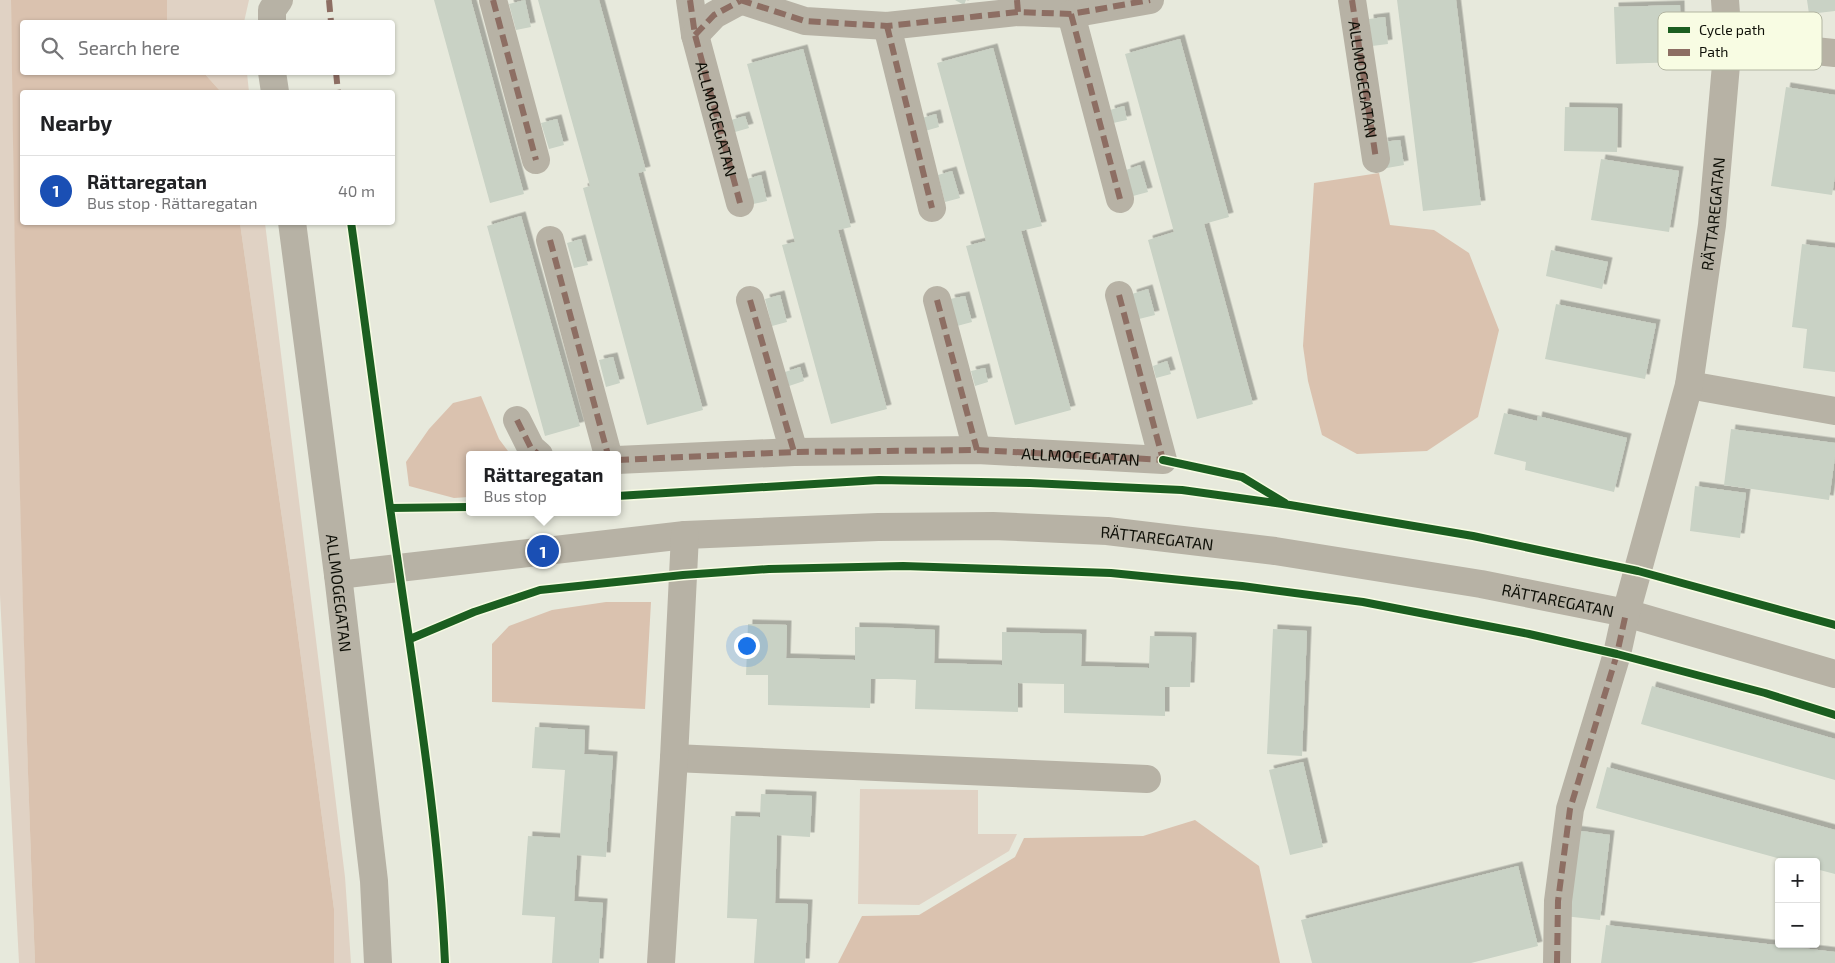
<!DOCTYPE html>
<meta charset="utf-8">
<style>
:root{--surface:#fff;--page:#f6f6f6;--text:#202124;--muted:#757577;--line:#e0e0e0;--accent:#2563eb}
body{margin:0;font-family:"Exo 2",sans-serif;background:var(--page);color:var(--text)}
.controls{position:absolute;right:15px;bottom:15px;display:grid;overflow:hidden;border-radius:5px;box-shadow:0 1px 4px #0004}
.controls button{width:45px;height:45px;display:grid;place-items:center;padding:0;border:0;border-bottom:1px solid var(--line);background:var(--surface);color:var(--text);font:25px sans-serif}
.you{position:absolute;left:746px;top:645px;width:18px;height:18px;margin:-12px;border:4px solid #fff;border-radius:50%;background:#1a73e8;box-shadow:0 0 0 8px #1a73e833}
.badge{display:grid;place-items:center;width:32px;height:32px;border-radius:50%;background:var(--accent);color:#fff;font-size:16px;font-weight:700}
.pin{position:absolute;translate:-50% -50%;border:2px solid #fff;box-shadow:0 1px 5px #0006}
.popup{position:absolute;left:466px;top:451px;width:155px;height:65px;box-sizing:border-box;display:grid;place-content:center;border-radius:5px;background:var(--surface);filter:drop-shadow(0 1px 4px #0005);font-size:16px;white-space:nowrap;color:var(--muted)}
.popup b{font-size:19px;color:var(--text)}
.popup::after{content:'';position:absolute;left:50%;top:100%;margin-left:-10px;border:10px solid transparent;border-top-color:var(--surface)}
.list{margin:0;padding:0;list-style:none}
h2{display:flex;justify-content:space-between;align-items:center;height:65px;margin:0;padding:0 20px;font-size:21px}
h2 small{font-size:16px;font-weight:400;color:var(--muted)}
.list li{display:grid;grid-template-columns:32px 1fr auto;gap:15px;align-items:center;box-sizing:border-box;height:70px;padding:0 20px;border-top:1px solid var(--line)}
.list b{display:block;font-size:19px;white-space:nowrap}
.list p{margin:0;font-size:16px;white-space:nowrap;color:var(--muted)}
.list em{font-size:16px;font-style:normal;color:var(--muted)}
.icon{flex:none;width:28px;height:28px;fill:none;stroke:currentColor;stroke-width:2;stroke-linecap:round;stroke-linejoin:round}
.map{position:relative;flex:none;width:1835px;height:963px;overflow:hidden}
.search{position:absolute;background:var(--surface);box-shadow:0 1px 4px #0004;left:20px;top:20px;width:375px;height:55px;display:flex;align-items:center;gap:12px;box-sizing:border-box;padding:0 18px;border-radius:5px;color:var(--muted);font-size:19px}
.panel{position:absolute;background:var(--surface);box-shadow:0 1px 4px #0004;left:20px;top:90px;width:375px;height:135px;border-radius:5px}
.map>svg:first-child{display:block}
</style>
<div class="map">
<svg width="1835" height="963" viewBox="0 0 1835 963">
<defs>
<filter id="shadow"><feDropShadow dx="4.5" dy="-4.5" stdDeviation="0" flood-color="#0004"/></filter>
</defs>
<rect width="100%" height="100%" fill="#e7e9dc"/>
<path fill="#e0d2c4" d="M 0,0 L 11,0 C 16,321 22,642 35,963 L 19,963 L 0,595 Z
M 167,0 L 249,0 L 244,22 L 167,22 Z
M 204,73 L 247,73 L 249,92 L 221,92 Z
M 240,223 L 265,223 L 345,877 L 351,963 L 334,963 L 334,909 L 290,574 Z
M 860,789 L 978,790 L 978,834 L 1017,834 L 1009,851 L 919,905 L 858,904 Z"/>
<path fill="#dac2af" d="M 11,0 L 167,0 L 167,22 L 22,22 L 22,72 L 204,73 L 221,92 L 22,92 L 22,222 L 240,223 L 290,574 L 334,909 L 334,963 L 35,963 C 22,642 15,321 11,0 Z
M 1379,173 L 1390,225 L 1434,230 L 1469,253 L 1499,330 L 1478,417 L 1427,451 L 1357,454 L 1322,435 L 1308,381 L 1303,346 L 1314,183 Z
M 481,396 L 499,439 L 511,455 L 469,455 L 469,497 L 454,498 L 409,486 L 406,462 L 429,429 L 453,403 Z
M 606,602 L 651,602 L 645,709 L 492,702 L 492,644 L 509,626 L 552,610 Z
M 1195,820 L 1259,866 L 1280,963 L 838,963 L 862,916 L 919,915 L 1015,857 L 1024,838 L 1143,836 Z"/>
<path fill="#c9d2c5" filter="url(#shadow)" d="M 434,0 L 471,0 L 524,194 L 490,203 Z
M 525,0 L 531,27 L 516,30 L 509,4 Z
M 538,0 L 599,0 L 646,171 L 638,173 L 703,410 L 647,425 L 583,188 L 590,186 Z
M 955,0 L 966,0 L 964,5 Z
M 1397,0 L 1456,0 L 1481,205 L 1423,211 Z
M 1807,0 L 1835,0 L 1835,11 L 1809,14 Z
M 1680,5 L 1681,62 L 1616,64 L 1614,7 Z
M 1385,17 L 1388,44 L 1372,46 L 1369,19 Z
M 1180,39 L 1229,217 L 1204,224 L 1253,404 L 1197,419 L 1148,240 L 1174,232 L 1125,54 Z
M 993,48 L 1042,226 L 1021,231 L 1071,410 L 1015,425 L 966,246 L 986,241 L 937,63 Z
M 803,49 L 851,227 L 838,230 L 887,409 L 831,424 L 782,245 L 795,242 L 747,64 Z
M 1786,87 L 1835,95 L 1835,176 L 1832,195 L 1771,186 Z
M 1124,106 L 1127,120 L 1113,123 L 1110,110 Z
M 1565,107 L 1618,108 L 1617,152 L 1564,151 Z
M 936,114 L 939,127 L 925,131 L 922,118 Z
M 745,116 L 749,128 L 735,132 L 731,120 Z
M 557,119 L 564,145 L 549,149 L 541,123 Z
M 1400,140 L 1404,165 L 1387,168 L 1383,142 Z
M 1601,159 L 1679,171 L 1669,232 L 1591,220 Z
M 1140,165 L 1148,192 L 1133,196 L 1126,170 Z
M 952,171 L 960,198 L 945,202 L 938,175 Z
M 761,175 L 767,201 L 753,204 L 747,179 Z
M 521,216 L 580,426 L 545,436 L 487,226 Z
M 581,239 L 588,265 L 574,268 L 567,243 Z
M 1802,244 L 1835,248 L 1835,372 L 1803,368 L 1807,329 L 1792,327 Z
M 1551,250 L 1608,262 L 1602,289 L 1546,276 Z
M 1148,289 L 1155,315 L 1139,319 L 1132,294 Z
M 780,295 L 787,322 L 772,326 L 765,299 Z
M 965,296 L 972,322 L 957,326 L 950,299 Z
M 1556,304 L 1656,324 L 1645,379 L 1545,359 Z
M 613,357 L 620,383 L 606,387 L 599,360 Z
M 1167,361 L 1171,374 L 1156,378 L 1153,366 Z
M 800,367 L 804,381 L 789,386 L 785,372 Z
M 985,368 L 988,382 L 975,386 L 971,371 Z
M 1504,413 L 1537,421 L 1538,416 L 1627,438 L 1614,492 L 1525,470 L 1526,462 L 1494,454 Z
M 1731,429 L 1835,443 L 1835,457 L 1829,500 L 1724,485 Z
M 1695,486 L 1746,493 L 1740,538 L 1690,531 Z
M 748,624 L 787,625 L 786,658 L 855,660 L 855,627 L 895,628 L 935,630 L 934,663 L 1002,665 L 1002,632 L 1082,634 L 1081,666 L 1116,667 L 1149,668 L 1150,636 L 1192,637 L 1190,687 L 1165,687 L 1165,716 L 1064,713 L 1064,684 L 1018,683 L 1018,712 L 915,709 L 916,680 L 894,679 L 871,679 L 870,708 L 768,705 L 768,675 L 746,675 Z
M 1273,629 L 1307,631 L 1302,756 L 1267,754 Z
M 1652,686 L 1835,739 L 1835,780 L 1641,724 Z
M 535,727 L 585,730 L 584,754 L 613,756 L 606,857 L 577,855 L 574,901 L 603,903 L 599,963 L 552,963 L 555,917 L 522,915 L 528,836 L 560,838 L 565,770 L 532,768 Z
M 1303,762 L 1323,847 L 1290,855 L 1269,770 Z
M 1607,767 L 1835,830 L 1835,874 L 1816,869 L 1816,862 L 1792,862 L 1596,808 Z
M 761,794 L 812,796 L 810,837 L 777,835 L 775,903 L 808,904 L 805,963 L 754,963 L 757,919 L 727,918 L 731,816 L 760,817 Z
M 1574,830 L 1610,835 L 1600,920 L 1564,916 Z
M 1518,866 L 1538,946 L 1471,963 L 1312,963 L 1301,920 Z
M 1606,925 L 1835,952 L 1835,963 L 1601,963 Z"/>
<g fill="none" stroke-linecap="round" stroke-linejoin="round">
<g stroke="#b7b2a5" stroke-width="28">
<path d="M 493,0 L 536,160"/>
<path d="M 690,0 L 695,35 L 740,203"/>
<path d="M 740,0 L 805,21 L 887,26 L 1018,12 L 1071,14 L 1150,0"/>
<path d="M 1352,0 L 1376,159"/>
<path d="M 1071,14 L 1120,199"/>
<path d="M 272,22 L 272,10 L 279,0"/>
<path d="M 887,26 L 932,208"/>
<path d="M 695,35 L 714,15 L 740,1"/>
<path d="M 1728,42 L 1835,53"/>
<path d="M 272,72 L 275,92"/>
<path id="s1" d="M 292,222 L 338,575 L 374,881 L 378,963"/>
<path d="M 550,240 L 608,455"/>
<path d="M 750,300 L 794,452"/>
<path d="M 937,300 L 977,450"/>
<path d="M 1689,385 L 1835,411"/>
<path d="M 517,420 L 531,448 L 539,455"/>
<path id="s2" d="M 617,460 L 794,452 L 977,450 L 1163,460 L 1119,295"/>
<path id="s3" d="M 338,575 L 685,535 L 878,527 L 993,526 L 1107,531 L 1275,551 L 1481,584 L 1626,613 L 1835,674"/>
<path d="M 674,758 L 1147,779"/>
<path d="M 661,963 L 674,758 L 685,535"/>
<path id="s4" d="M 1557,963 L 1558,901 L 1570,809 L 1617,654 L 1626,613 L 1689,385 L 1712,225 L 1728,42 L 1725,0"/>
</g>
<g stroke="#8d6e63" stroke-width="6" stroke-dasharray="12 6" stroke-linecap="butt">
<path d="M 329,0 L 331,22"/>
<path d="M 493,0 L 536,160"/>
<path id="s5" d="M 690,0 L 695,35 L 740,203"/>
<path d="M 740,0 L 805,21 L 887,26 L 1018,12 L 1071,14 L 1150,0"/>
<path d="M 1017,0 L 1018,12"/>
<path id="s6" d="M 1352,0 L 1376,159"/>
<path d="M 1071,14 L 1120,199"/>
<path d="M 887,26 L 932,208"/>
<path d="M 695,35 L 714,15 L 740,1"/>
<path d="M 336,72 L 338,92"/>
<path d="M 550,240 L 608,455"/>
<path d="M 1119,295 L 1163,460"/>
<path d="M 750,300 L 794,452"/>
<path d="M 937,300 L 977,450"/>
<path d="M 517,420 L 531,448 L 539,455"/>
<path d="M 617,460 L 794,452 L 977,450 L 1166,460"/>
<path d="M 1557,963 L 1558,901 L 1570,809 L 1617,654 L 1626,613"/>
</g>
<g stroke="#f8fce3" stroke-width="11">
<path id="cycleway" d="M 351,222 C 367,336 381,449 398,563 C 417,695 439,829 445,963
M 1163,460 L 1242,477 L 1285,503
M 617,496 L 879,480 L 1030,483 L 1182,490 L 1290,505 L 1473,536 L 1638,571 L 1835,625
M 390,508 L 469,507
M 410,639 L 474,612 L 540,590 L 683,575 L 769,569 L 903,566 L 1111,573 L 1242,586 L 1363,602 L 1529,634 L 1617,654 L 1765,693 L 1835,715"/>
</g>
<use href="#cycleway" stroke="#1b5e20" stroke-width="8"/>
</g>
<g text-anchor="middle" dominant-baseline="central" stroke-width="4.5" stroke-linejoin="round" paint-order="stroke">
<g font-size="16" fill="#0f1008" stroke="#f8fce3">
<text stroke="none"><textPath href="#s6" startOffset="80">ALLMOGEGATAN</textPath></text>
<text stroke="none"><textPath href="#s5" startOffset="122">ALLMOGEGATAN</textPath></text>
<text stroke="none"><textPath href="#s4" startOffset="768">RÄTTAREGATAN</textPath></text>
<text stroke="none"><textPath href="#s2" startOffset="464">ALLMOGEGATAN</textPath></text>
<text stroke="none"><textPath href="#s3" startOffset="822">RÄTTAREGATAN</textPath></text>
<text stroke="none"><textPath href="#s1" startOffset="374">ALLMOGEGATAN</textPath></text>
<text stroke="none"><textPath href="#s3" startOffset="1228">RÄTTAREGATAN</textPath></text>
</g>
</g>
<rect x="1658" y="12" width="164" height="58" rx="8" fill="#f8fce3" stroke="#b2b5a1" stroke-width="1"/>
<rect x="1668" y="27" width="22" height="6" fill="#1b5e20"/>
<rect x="1668" y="49" width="22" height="7" fill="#8d6e63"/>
<g font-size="14" fill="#0f1008">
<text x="1699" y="35">Cycle path</text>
<text x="1699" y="57">Path</text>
</g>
</svg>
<div class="controls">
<button>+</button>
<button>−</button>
</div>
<div class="you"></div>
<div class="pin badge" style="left:543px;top:551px;background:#1a4fb4">1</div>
<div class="popup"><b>Rättaregatan</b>Bus stop</div>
<div class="search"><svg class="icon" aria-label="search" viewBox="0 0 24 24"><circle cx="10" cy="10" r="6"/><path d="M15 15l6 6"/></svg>Search here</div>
<section class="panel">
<h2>Nearby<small></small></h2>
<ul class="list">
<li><span class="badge" style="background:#1a4fb4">1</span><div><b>Rättaregatan</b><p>Bus stop · Rättaregatan</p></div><em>40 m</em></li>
</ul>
</section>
</div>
